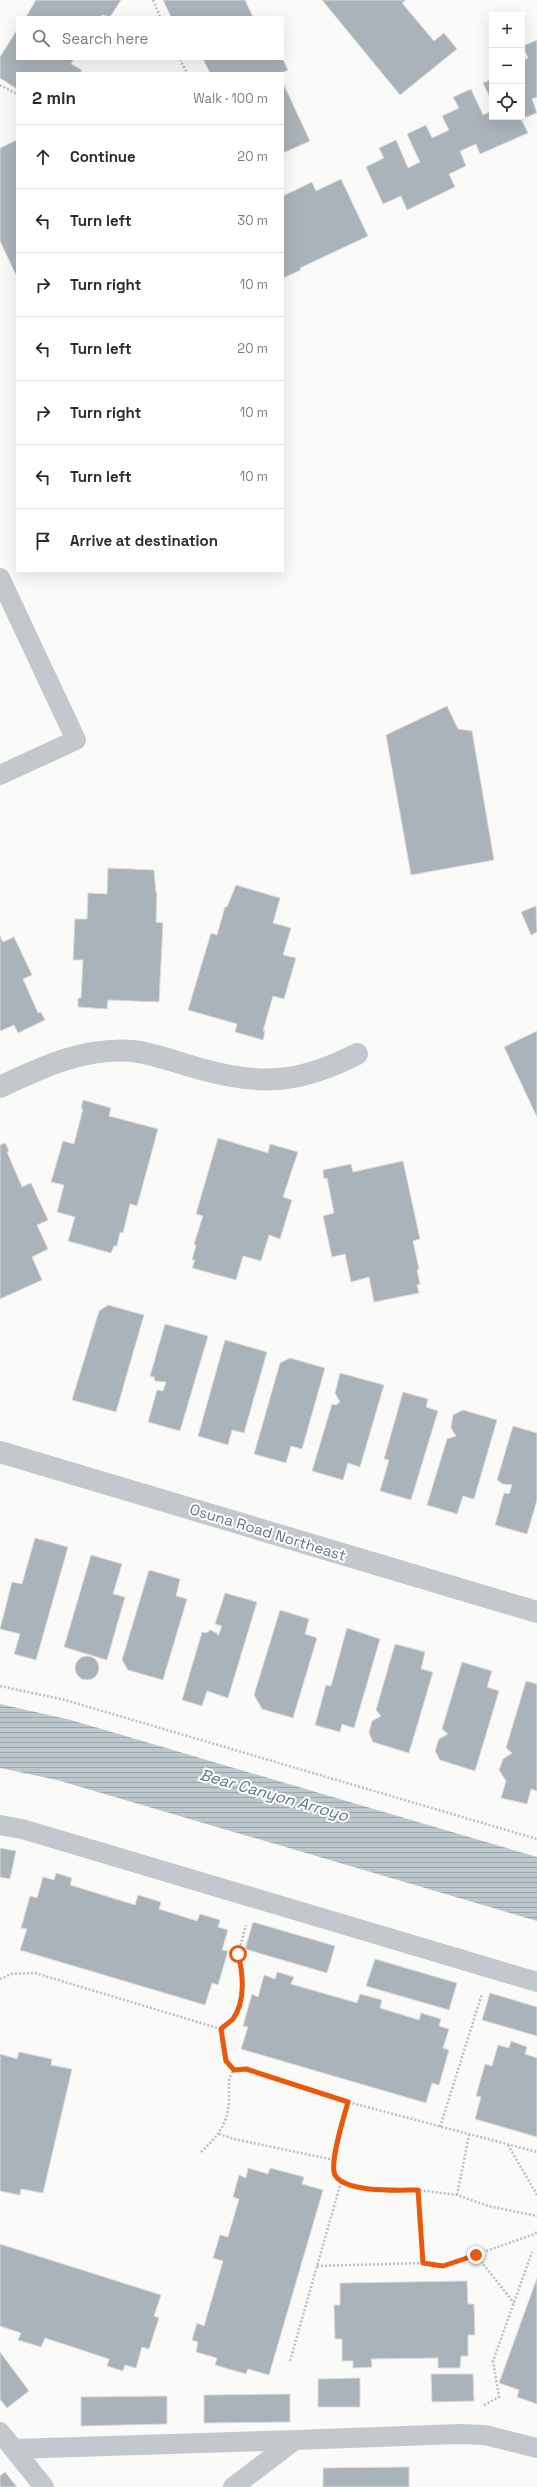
<!DOCTYPE html>
<meta charset="utf-8">
<style>
:root{--surface:#fff;--page:#f7f7f7;--text:#2b2b33;--muted:#7c7c81;--line:#e1e1e2}
body{margin:0;font-family:"Space Grotesk",sans-serif;background:var(--page);color:var(--text)}
.controls{position:absolute;right:12px;top:12px;display:grid;overflow:hidden;border-radius:0px;box-shadow:0 4px 16px #0002}
.controls button{width:36px;height:36px;display:grid;place-items:center;padding:0;border:0;border-bottom:1px solid var(--line);background:var(--surface);color:var(--text);font:20px sans-serif}
.stop{position:absolute;width:12px;height:12px;margin:-9px;border:3px solid #ea580c;border-radius:50%;background:#fff}
.stop.end{background:#ea580c;border-color:#fff;box-shadow:0 1px 4px #0008}
.list{margin:0;padding:0;list-style:none}
h2{display:flex;justify-content:space-between;align-items:center;height:52px;margin:0;padding:0 16px;font-size:17px}
h2 small{font-size:13px;font-weight:400;color:var(--muted)}
.list li{display:grid;grid-template-columns:26px 1fr auto;gap:12px;align-items:center;box-sizing:border-box;height:64px;padding:0 16px;border-top:1px solid var(--line)}
.list b{display:block;font-size:15px;white-space:nowrap}
.list em{font-size:13px;font-style:normal;color:var(--muted)}
.icon{flex:none;width:22px;height:22px;fill:none;stroke:currentColor;stroke-width:2;stroke-linecap:round;stroke-linejoin:round}
.map{position:relative;flex:none;width:537px;height:2487px;overflow:hidden}
.search{position:absolute;background:var(--surface);box-shadow:0 4px 16px #0002;left:16px;top:16px;width:268px;height:44px;display:flex;align-items:center;gap:10px;box-sizing:border-box;padding:0 14px;border-radius:0px;color:var(--muted);font-size:15px}
.panel{position:absolute;background:var(--surface);box-shadow:0 4px 16px #0002;left:16px;top:72px;width:268px;height:500px;border-radius:0px}
.map>svg:first-child{display:block}
</style>
<div class="map">
<svg width="537" height="2487" viewBox="0 0 537 2487">
<defs>
<pattern id="water-rules" width="6" height="5" patternUnits="userSpaceOnUse"><rect width="6" height="5" fill="#bbc7cb"/><path d="M0 2.5h6" fill="none" stroke="#9ca6aa"/></pattern>
</defs>
<rect width="100%" height="100%" fill="#fafaf8"/>
<path fill="url(#water-rules)" d="M 0,1704 L 71,1720 L 537,1857 L 537,1921 L 57,1780 L 0,1768 Z"/>
<path fill="#aab3b9" stroke="#dcdcda" d="M 36,0 L 121,0 L 110,17 L 102,15 L 101,17 L 26,17 Z
M 163,0 L 245,0 L 253,17 L 171,17 Z
M 322,0 L 406,0 L 402,3 L 434,41 L 444,33 L 457,49 L 400,95 Z
M 17,30 L 17,59 L 74,59 L 71,64 L 82,70 L 80,73 L 17,73 L 17,89 L 0,78 L 0,57 Z
M 537,40 L 537,97 L 532,99 L 537,113 L 521,119 L 528,133 L 480,154 L 476,144 L 460,151 L 466,166 L 449,174 L 455,187 L 407,210 L 401,196 L 383,204 L 366,167 L 384,158 L 379,148 L 396,140 L 408,168 L 420,162 L 407,134 L 426,125 L 432,138 L 449,130 L 442,116 L 459,108 L 453,97 L 471,89 L 483,115 L 492,111 L 492,117 L 522,117 L 522,61 L 528,58 L 523,46 Z
M 203,59 L 283,59 L 288,70 L 282,73 L 210,73 Z
M 492,79 L 492,102 L 483,83 Z
M 283,83 L 310,141 L 283,153 Z
M 17,140 L 17,277 L 0,241 L 0,148 Z
M 341,179 L 368,236 L 300,268 L 301,270 L 283,278 L 283,196 L 312,182 L 316,191 Z
M 447,706 L 458,729 L 472,731 L 494,860 L 411,875 L 386,735 Z
M 108,868 L 154,870 L 156,893 L 157,893 L 156,922 L 163,923 L 159,1002 L 108,1000 L 107,1009 L 78,1007 L 78,998 L 81,998 L 83,960 L 73,960 L 75,919 L 87,919 L 88,893 L 107,894 Z
M 236,885 L 280,898 L 273,923 L 291,928 L 283,955 L 296,958 L 284,999 L 273,996 L 263,1031 L 265,1031 L 263,1040 L 235,1032 L 237,1024 L 188,1010 L 211,933 L 217,935 L 225,907 L 227,907 Z
M 536,906 L 537,932 L 531,935 L 521,912 Z
M 0,936 L 3,942 L 14,937 L 32,975 L 23,979 L 38,1013 L 41,1012 L 45,1020 L 18,1033 L 14,1025 L 0,1031 Z
M 537,1031 L 537,1117 L 504,1047 Z
M 83,1100 L 111,1108 L 109,1116 L 158,1129 L 137,1206 L 130,1204 L 123,1233 L 120,1232 L 117,1246 L 114,1246 L 111,1253 L 68,1241 L 75,1217 L 57,1212 L 64,1185 L 51,1182 L 63,1141 L 74,1144 L 83,1109 L 81,1109 Z
M 218,1138 L 268,1153 L 270,1144 L 298,1152 L 283,1197 L 292,1200 L 280,1239 L 269,1235 L 261,1261 L 243,1256 L 236,1280 L 192,1268 L 195,1260 L 192,1260 L 196,1245 L 194,1244 L 203,1216 L 196,1214 Z
M 5,1143 L 9,1151 L 7,1152 L 22,1187 L 31,1183 L 48,1220 L 37,1225 L 48,1249 L 32,1257 L 42,1280 L 0,1299 L 0,1145 Z
M 403,1161 L 420,1239 L 413,1241 L 419,1269 L 417,1270 L 420,1284 L 417,1285 L 419,1293 L 374,1302 L 369,1277 L 351,1282 L 345,1254 L 332,1257 L 323,1216 L 334,1213 L 327,1178 L 324,1179 L 323,1170 L 351,1164 L 353,1172 Z
M 108,1305 L 144,1315 L 116,1412 L 72,1400 L 99,1311 Z
M 165,1324 L 208,1336 L 180,1431 L 148,1422 L 157,1390 L 163,1391 L 166,1382 L 155,1381 L 154,1377 L 150,1376 Z
M 225,1340 L 267,1352 L 244,1433 L 232,1430 L 228,1445 L 198,1436 Z
M 290,1358 L 325,1368 L 302,1449 L 291,1446 L 286,1463 L 254,1454 L 280,1363 Z
M 340,1373 L 384,1385 L 360,1467 L 348,1463 L 343,1480 L 312,1471 L 332,1404 L 336,1405 L 340,1402 L 335,1393 Z
M 403,1392 L 428,1399 L 426,1407 L 438,1411 L 411,1500 L 380,1491 L 389,1460 L 384,1459 Z
M 463,1410 L 497,1420 L 474,1499 L 463,1496 L 457,1514 L 427,1505 L 447,1439 L 456,1436 L 451,1428 L 453,1415 Z
M 513,1426 L 537,1433 L 537,1500 L 527,1534 L 495,1525 L 504,1493 L 509,1494 L 512,1485 L 503,1484 L 497,1480 Z
M 35,1538 L 68,1547 L 36,1660 L 14,1654 L 20,1634 L 0,1629 L 12,1582 L 22,1584 Z
M 91,1555 L 122,1564 L 113,1594 L 125,1597 L 107,1660 L 64,1647 Z
M 149,1570 L 180,1579 L 176,1596 L 187,1599 L 163,1680 L 128,1670 L 122,1660 Z
M 225,1593 L 257,1602 L 228,1698 L 207,1691 L 202,1706 L 182,1700 L 202,1632 L 206,1633 L 210,1630 L 217,1633 L 218,1636 L 222,1626 L 215,1624 Z
M 280,1610 L 309,1619 L 305,1634 L 317,1638 L 293,1718 L 262,1709 L 254,1695 Z
M 347,1628 L 380,1639 L 354,1728 L 342,1724 L 340,1732 L 315,1725 L 326,1685 L 331,1686 Z
M 395,1644 L 425,1652 L 421,1669 L 433,1672 L 409,1753 L 373,1742 L 369,1733 L 372,1721 L 381,1716 L 376,1710 Z
M75 1668a12 12 0 1 1 24 0a12 12 0 1 1-24 0Z
M 462,1662 L 492,1671 L 487,1687 L 499,1691 L 475,1771 L 440,1760 L 435,1751 L 439,1739 L 448,1734 L 442,1729 Z
M 526,1681 L 537,1684 L 537,1791 L 531,1789 L 527,1804 L 501,1798 L 506,1781 L 499,1770 L 503,1759 L 512,1753 L 506,1748 Z
M 0,1848 L 16,1851 L 10,1879 L 0,1877 Z
M 56,1873 L 72,1878 L 70,1885 L 135,1905 L 138,1895 L 161,1902 L 159,1909 L 197,1921 L 200,1914 L 220,1920 L 218,1927 L 228,1930 L 222,1950 L 228,1951 L 218,1985 L 212,1983 L 205,2005 L 20,1950 L 27,1929 L 21,1928 L 30,1896 L 37,1898 L 43,1877 L 54,1880 Z
M 253,1922 L 335,1946 L 327,1973 L 245,1949 Z
M 375,1959 L 457,1983 L 449,2010 L 366,1986 Z
M 277,1972 L 294,1977 L 291,1984 L 357,2003 L 360,1994 L 382,2000 L 380,2008 L 419,2020 L 421,2013 L 441,2019 L 439,2026 L 449,2029 L 443,2048 L 449,2050 L 439,2085 L 432,2083 L 426,2103 L 241,2049 L 248,2027 L 243,2026 L 252,1994 L 258,1997 L 264,1975 L 275,1979 Z
M 490,1993 L 537,2007 L 537,2036 L 482,2020 Z
M 511,2041 L 527,2047 L 525,2054 L 537,2058 L 537,2137 L 475,2119 L 481,2097 L 476,2096 L 485,2064 L 492,2066 L 498,2045 L 509,2048 Z
M 19,2052 L 52,2059 L 51,2065 L 72,2069 L 43,2193 L 21,2189 L 20,2195 L 0,2191 L 0,2054 L 17,2059 Z
M 248,2168 L 268,2174 L 270,2168 L 304,2177 L 302,2184 L 323,2190 L 269,2375 L 248,2369 L 246,2374 L 215,2365 L 217,2358 L 196,2352 L 198,2342 L 192,2340 L 197,2323 L 204,2326 L 223,2261 L 213,2258 L 220,2235 L 228,2237 L 239,2199 L 233,2197 L 239,2175 L 246,2178 Z
M 0,2244 L 161,2295 L 154,2316 L 159,2318 L 149,2349 L 142,2347 L 136,2368 L 125,2365 L 123,2371 L 107,2366 L 109,2359 L 45,2338 L 41,2347 L 18,2340 L 21,2333 L 0,2326 Z
M 537,2278 L 537,2404 L 517,2397 L 519,2390 L 499,2383 Z
M 467,2281 L 468,2304 L 474,2304 L 475,2335 L 468,2335 L 468,2356 L 461,2356 L 460,2368 L 438,2368 L 438,2358 L 371,2359 L 372,2367 L 353,2368 L 353,2361 L 342,2361 L 342,2339 L 335,2339 L 334,2305 L 340,2305 L 340,2283 Z
M 0,2352 L 29,2391 L 7,2408 L 0,2399 Z
M 431,2374 L 473,2374 L 474,2401 L 432,2402 Z
M 360,2378 L 360,2407 L 318,2407 L 318,2379 Z
M 290,2394 L 290,2422 L 204,2423 L 204,2395 Z
M 167,2396 L 167,2424 L 81,2426 L 81,2397 Z
M 409,2467 L 409,2487 L 323,2487 L 323,2468 Z
M 5,2472 L 17,2487 L 0,2487 L 0,2476 Z"/>
<g fill="none" stroke-linecap="round" stroke-linejoin="round">
<path stroke="#bbbfc2" stroke-width="2.5" stroke-dasharray="2 2" stroke-linecap="butt" d="M 153,0 L 160,17
M 180,59 L 187,73
M 0,85 L 17,94
M 0,1686 L 65,1700 L 537,1839
M 0,1979 L 11,1974 L 35,1973 L 221,2029
M 234,2070 L 226,2061 L 221,2029 L 233,2018 L 241,1999 L 243,1973 L 238,1954 L 246,1925
M 348,2102 L 334,2160 L 334,2174 L 341,2182 L 369,2189 L 418,2190 L 457,2195 L 488,2206 L 537,2216
M 440,2127 L 482,1994
M 219,2134 L 234,2139 L 334,2160
M 508,2145 L 537,2195
M 201,2152 C 217,2137 229,2123 229,2099 C 230,2087 226,2080 234,2070 L 246,2069 L 348,2102 L 537,2152
M 418,2190 L 423,2263
M 457,2195 L 469,2135
M 476,2255 L 514,2303
M 317,2266 L 423,2263 L 443,2266 L 535,2234 L 537,2231
M 290,2361 L 341,2182
M 484,2405 L 499,2397 L 493,2361 L 532,2252"/>
<path stroke="#c3c8cc" stroke-width="20" d="M 0,578 L 76,740 L 0,775
M 0,1825 L 22,1829 L 537,1982
M 0,2432 L 44,2487
M 14,2449 L 295,2440
M 233,2487 L 295,2440 L 460,2434 L 485,2435 L 537,2448"/>
<path stroke="#c3c8cc" stroke-width="22" d="M 0,1087 C 42,1067 84,1047 133,1051 C 155,1054 176,1062 197,1068 C 260,1086 299,1084 357,1054
M 0,1452 L 537,1612"/>
</g>
<g fill="none" stroke-linecap="round" stroke-linejoin="round">
<path stroke="#ea580c" stroke-width="5" d="M 238,1954 C 243,1973 246,2001 233,2019 C 230,2022 224,2026 221,2029 L 226,2061 L 234,2070 L 246,2069 L 348,2102 C 344,2117 329,2163 335,2175 C 345,2193 399,2190 418,2190 L 423,2263 L 443,2266 L 476,2255"/>
</g>
<g text-anchor="middle" dominant-baseline="central" stroke-width="4" stroke-linejoin="round" paint-order="stroke">
<g font-size="15" fill="#657683" stroke="#fff">
<text transform="translate(268 1532) rotate(17)">Osuna Road Northeast</text>
</g>
<g font-size="16" font-style="italic" fill="#60757c" stroke="#fff">
<text transform="translate(274 1795) rotate(16)">Bear Canyon Arroyo</text>
</g>
</g>
</svg>
<div class="controls">
<button>+</button>
<button>−</button>
<button><svg class="icon" aria-label="locate" viewBox="0 0 24 24"><circle cx="12" cy="12" r="6"/><path d="M12 2v4M12 18v4M2 12h4M18 12h4"/></svg></button>
</div>
<div class="stop" style="left:238px;top:1954px"></div>
<div class="stop end" style="left:476px;top:2255px"></div>
<div class="search"><svg class="icon" aria-label="search" viewBox="0 0 24 24"><circle cx="10" cy="10" r="6"/><path d="M15 15l6 6"/></svg>Search here</div>
<section class="panel">
<h2>2 min<small>Walk · 100 m</small></h2>
<ul class="list">
<li><svg class="icon" aria-label="ahead" viewBox="0 0 24 24"><path d="M12 20V5M6 11l6-6 6 6"/></svg><div><b>Continue</b></div><em>20 m</em></li>
<li><svg class="icon" aria-label="left" viewBox="0 0 24 24"><path d="M17 20v-9H6M10 6l-5 5 5 5"/></svg><div><b>Turn left</b></div><em>30 m</em></li>
<li><svg class="icon" aria-label="right" viewBox="0 0 24 24"><path d="M7 20v-9h11M14 6l5 5-5 5"/></svg><div><b>Turn right</b></div><em>10 m</em></li>
<li><svg class="icon" aria-label="left" viewBox="0 0 24 24"><path d="M17 20v-9H6M10 6l-5 5 5 5"/></svg><div><b>Turn left</b></div><em>20 m</em></li>
<li><svg class="icon" aria-label="right" viewBox="0 0 24 24"><path d="M7 20v-9h11M14 6l5 5-5 5"/></svg><div><b>Turn right</b></div><em>10 m</em></li>
<li><svg class="icon" aria-label="left" viewBox="0 0 24 24"><path d="M17 20v-9H6M10 6l-5 5 5 5"/></svg><div><b>Turn left</b></div><em>10 m</em></li>
<li><svg class="icon" aria-label="arrive" viewBox="0 0 24 24"><path d="M6 21V4h12l-3 4 3 4H6"/></svg><div><b>Arrive at destination</b></div></li>
</ul>
</section>
</div>
